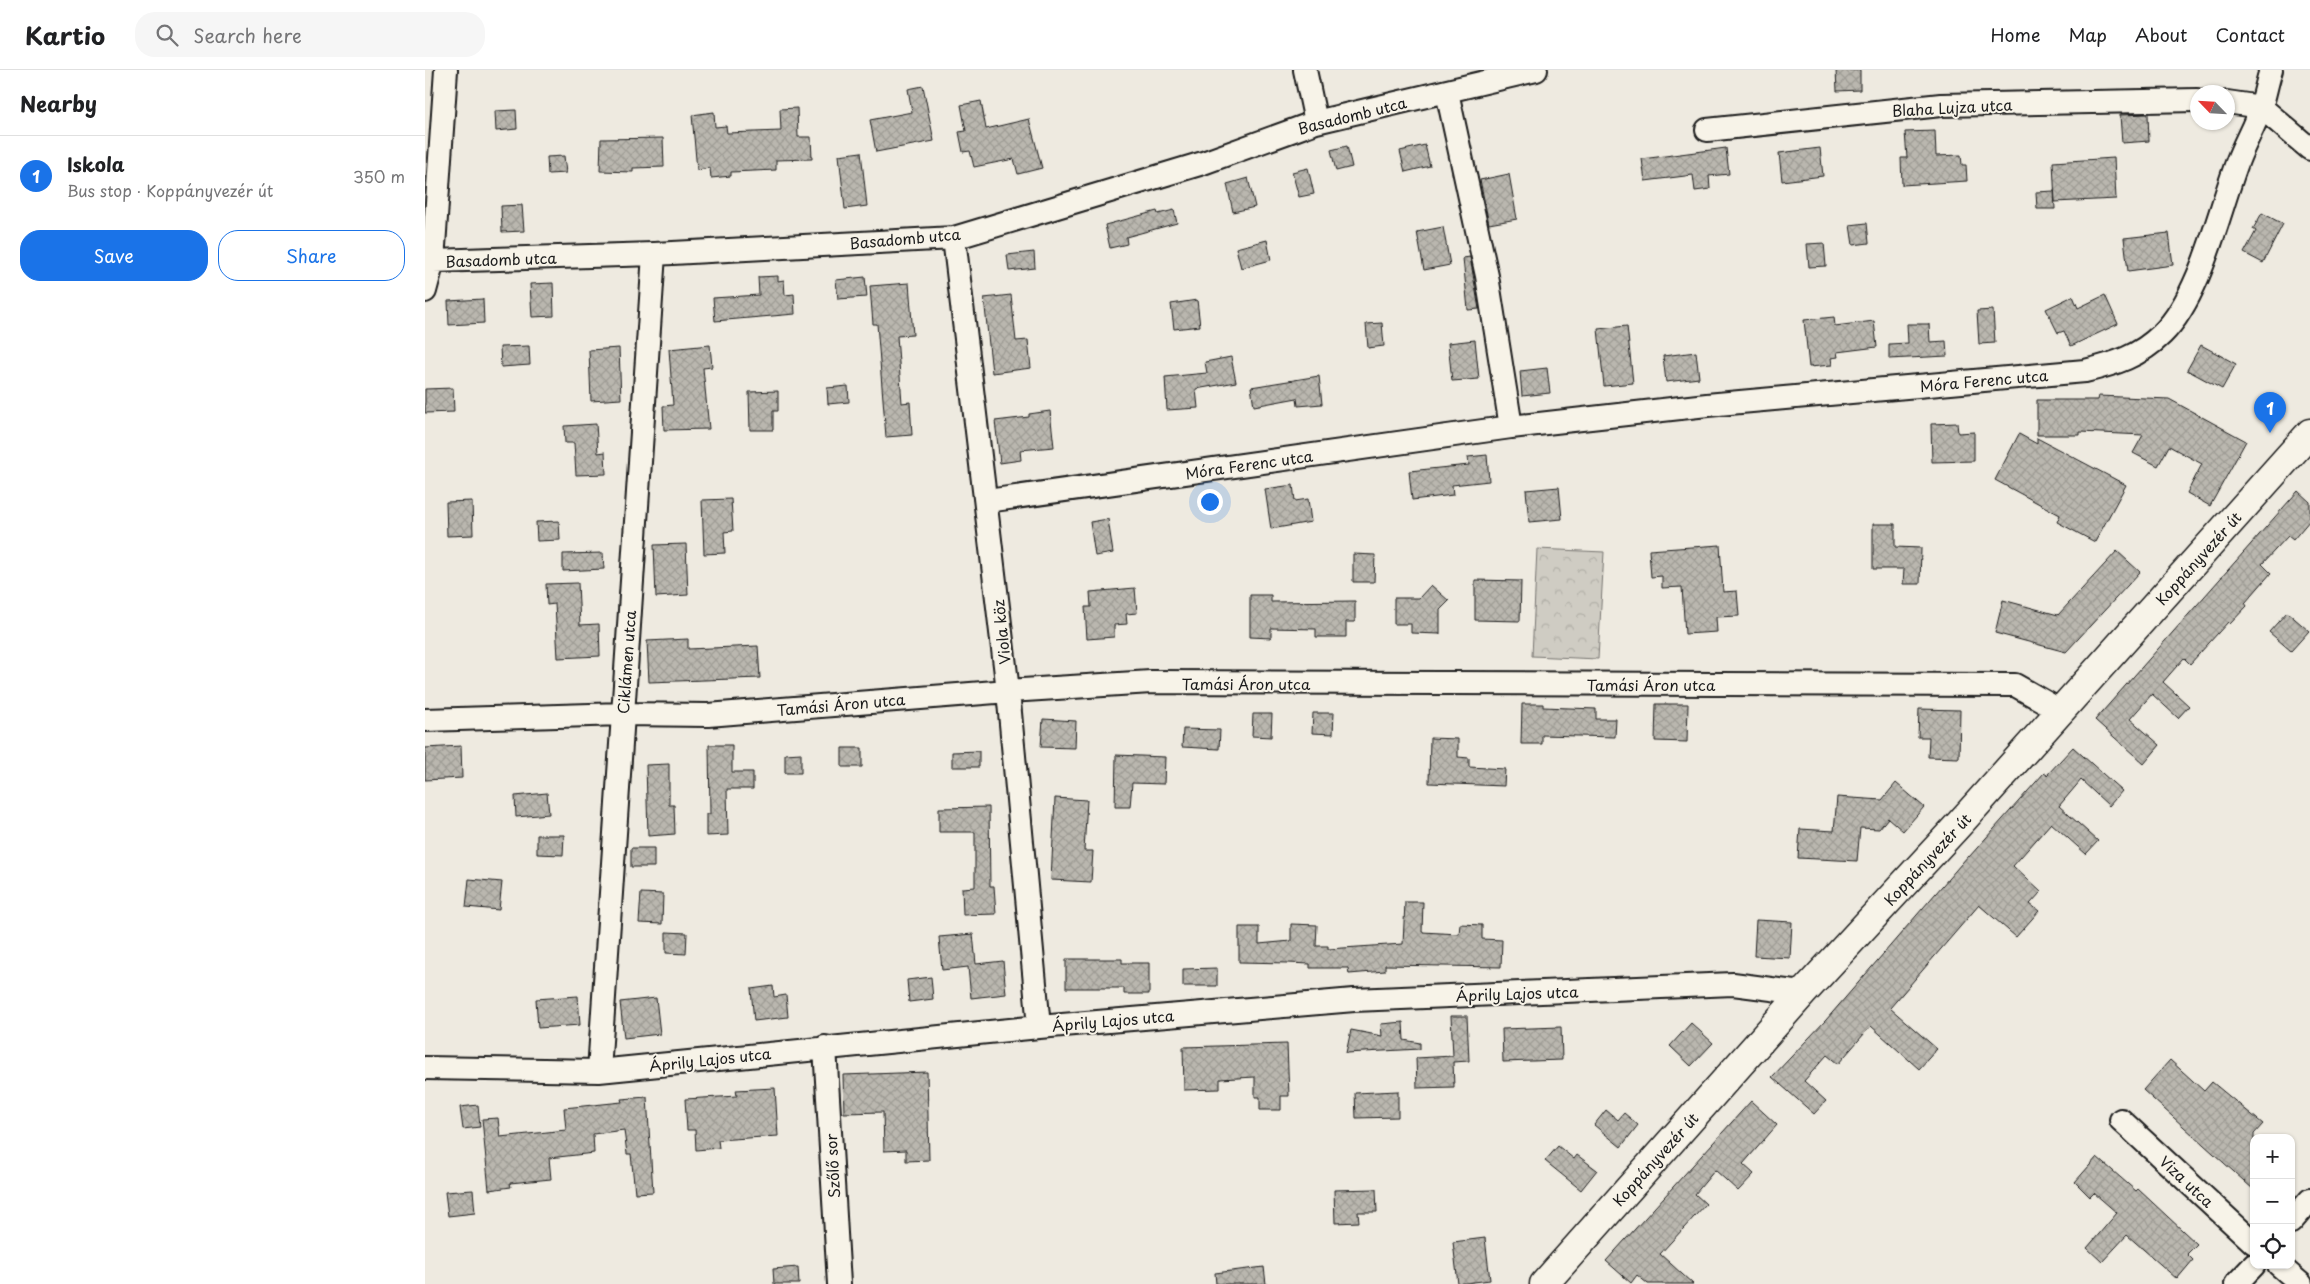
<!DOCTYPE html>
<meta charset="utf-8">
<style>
:root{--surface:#fff;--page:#f6f6f6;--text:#202124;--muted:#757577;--line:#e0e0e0;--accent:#1a73e8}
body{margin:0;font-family:"Playpen Sans",sans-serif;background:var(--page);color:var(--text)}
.controls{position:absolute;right:15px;bottom:15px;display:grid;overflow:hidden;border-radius:10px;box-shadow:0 1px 4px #0004}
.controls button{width:45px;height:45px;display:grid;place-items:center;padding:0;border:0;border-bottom:1px solid var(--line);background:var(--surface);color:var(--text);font:25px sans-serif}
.compass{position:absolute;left:1765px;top:15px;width:45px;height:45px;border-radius:50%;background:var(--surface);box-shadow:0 1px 4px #0004;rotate:295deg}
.you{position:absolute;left:784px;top:431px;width:18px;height:18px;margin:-12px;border:4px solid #fff;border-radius:50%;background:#1a73e8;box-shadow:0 0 0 8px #1a73e833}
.badge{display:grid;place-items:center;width:32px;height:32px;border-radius:50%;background:var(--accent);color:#fff;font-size:16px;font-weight:700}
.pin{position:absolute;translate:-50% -41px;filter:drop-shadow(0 1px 2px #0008)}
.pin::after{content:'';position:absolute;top:26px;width:18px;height:15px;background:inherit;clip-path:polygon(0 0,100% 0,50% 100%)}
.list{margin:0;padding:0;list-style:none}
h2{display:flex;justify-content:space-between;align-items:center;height:65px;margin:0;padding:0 20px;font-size:21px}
h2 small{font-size:16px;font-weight:400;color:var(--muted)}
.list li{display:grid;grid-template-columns:32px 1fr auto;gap:15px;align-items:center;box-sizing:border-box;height:80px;padding:0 20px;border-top:1px solid var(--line)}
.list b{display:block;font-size:19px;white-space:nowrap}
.list p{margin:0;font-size:16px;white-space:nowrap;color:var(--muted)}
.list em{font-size:16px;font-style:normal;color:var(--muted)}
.actions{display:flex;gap:10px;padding:15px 20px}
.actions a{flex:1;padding:11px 0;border:1px solid var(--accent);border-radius:20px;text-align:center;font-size:18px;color:var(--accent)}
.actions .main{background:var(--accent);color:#fff}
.icon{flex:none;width:28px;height:28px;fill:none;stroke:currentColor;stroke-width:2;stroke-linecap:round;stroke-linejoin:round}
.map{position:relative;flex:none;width:1885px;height:1214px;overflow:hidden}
header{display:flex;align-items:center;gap:30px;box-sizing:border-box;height:70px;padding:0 25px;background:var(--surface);border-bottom:1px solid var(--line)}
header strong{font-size:24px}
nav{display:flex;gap:28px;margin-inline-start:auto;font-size:18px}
.search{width:350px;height:45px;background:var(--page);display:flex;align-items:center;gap:12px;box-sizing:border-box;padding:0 18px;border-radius:20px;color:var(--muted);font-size:19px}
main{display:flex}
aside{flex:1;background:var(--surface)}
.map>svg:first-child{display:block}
</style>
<header>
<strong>Kartio</strong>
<div class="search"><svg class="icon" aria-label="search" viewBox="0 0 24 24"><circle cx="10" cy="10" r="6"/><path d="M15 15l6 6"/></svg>Search here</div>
<nav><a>Home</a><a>Map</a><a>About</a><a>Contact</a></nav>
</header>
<main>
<aside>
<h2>Nearby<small></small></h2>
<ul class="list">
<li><span class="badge">1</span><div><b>Iskola</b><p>Bus stop · Koppányvezér út</p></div><em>350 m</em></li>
</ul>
<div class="actions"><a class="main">Save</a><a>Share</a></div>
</aside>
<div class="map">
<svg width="1885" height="1214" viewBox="0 0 1885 1214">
<defs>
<pattern id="park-crowns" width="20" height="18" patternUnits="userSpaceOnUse" patternTransform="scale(1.25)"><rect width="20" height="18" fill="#cfccc3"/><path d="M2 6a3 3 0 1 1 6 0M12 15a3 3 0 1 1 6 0" fill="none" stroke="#b1afa7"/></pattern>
<pattern id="building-cross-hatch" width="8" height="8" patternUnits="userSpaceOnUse" patternTransform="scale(1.25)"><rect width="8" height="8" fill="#bab7af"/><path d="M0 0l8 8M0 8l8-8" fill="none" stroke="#9f9d96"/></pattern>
</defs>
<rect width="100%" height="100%" fill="#eeeae0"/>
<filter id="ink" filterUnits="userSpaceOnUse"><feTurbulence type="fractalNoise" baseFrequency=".02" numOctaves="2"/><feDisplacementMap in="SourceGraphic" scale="10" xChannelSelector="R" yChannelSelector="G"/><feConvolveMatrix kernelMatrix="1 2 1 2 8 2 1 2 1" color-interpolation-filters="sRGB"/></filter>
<g filter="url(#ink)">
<path fill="url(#park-crowns)" stroke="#767470" d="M 1112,479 L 1179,482 L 1173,589 L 1107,586 Z"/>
<path fill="url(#building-cross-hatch)" stroke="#1c1c1c" d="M 1411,0 L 1435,0 L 1435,20 L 1412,21 Z
M 498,16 L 509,71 L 451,82 L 445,50 L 487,42 L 483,19 Z
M 556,31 L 561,59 L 604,49 L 617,98 L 593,104 L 589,89 L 549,97 L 545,81 L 538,82 L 534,62 L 541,61 L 536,35 Z
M 372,38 L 373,67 L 386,67 L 387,89 L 351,90 L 351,100 L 306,102 L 306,106 L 286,108 L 285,98 L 272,100 L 267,45 L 289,42 L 290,57 L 301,56 L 302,63 L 356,61 L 355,39 Z
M 91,40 L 92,59 L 71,61 L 70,41 Z
M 1723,44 L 1724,71 L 1697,73 L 1695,45 Z
M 1510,61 L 1511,86 L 1536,85 L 1537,95 L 1541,95 L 1542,111 L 1477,115 L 1476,88 L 1482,88 L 1480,62 Z
M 238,68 L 239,97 L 208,98 L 208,102 L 175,101 L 176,69 Z
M 1000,75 L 1005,96 L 980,102 L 975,81 Z
M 922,76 L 927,97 L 911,101 L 906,80 Z
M 1301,78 L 1304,104 L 1284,106 L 1285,119 L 1270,121 L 1268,105 L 1220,111 L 1217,89 Z
M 1395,78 L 1398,106 L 1357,111 L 1354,83 Z
M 436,82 L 442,136 L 420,139 L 414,85 Z
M 139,86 L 141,103 L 123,104 L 122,87 Z
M 1689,88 L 1691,129 L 1630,132 L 1628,92 Z
M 883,98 L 889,124 L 874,127 L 867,102 Z
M 1084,104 L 1092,149 L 1064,154 L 1055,110 Z
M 823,108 L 830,137 L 808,142 L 802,114 Z
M 1629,121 L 1630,139 L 1612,139 L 1611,122 Z
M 97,135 L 99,161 L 77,162 L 76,136 Z
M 749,140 L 752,153 L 701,167 L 702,174 L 685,178 L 680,155 L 732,141 L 733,144 Z
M 1837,143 L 1858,154 L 1838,193 L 1819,183 L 1831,161 L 1828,159 Z
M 1442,153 L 1444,173 L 1428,175 L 1425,155 Z
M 1018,157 L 1025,195 L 999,200 L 992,162 Z
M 1744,163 L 1748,195 L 1703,201 L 1699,168 Z
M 842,170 L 846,190 L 816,198 L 811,178 Z
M 1399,173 L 1401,196 L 1384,197 L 1382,174 Z
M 609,182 L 610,198 L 584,201 L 582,185 Z
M 1045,187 L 1054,239 L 1043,240 L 1038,188 Z
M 353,206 L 353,211 L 359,210 L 360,225 L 369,224 L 370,244 L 290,251 L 288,228 L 334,225 L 333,207 Z
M 440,207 L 442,227 L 413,229 L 411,210 Z
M 128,213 L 129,246 L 107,247 L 105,214 Z
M 484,213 L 488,265 L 472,266 L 477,333 L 485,332 L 487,365 L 461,367 L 452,254 L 448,254 L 445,216 Z
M 586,225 L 591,271 L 603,270 L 606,298 L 567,303 L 559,228 Z
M 1680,225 L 1693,254 L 1646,276 L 1639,261 L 1633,263 L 1621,239 L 1648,226 L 1653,238 Z
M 58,229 L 59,253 L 24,255 L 23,231 Z
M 772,230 L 775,256 L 749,259 L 746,234 Z
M 1568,240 L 1570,273 L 1554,274 L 1552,241 Z
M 1409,247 L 1410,256 L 1449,251 L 1452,277 L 1412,282 L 1413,287 L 1406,288 L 1407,295 L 1384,297 L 1379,250 Z
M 957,253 L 959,276 L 943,278 L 941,254 Z
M 1482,254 L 1504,254 L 1505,272 L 1521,271 L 1522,286 L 1464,289 L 1464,274 L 1483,273 Z
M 1202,256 L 1208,313 L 1179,316 L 1173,259 Z
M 1050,270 L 1054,309 L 1027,311 L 1023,273 Z
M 285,275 L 287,297 L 278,298 L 284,359 L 239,360 L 238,336 L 248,335 L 244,279 Z
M 1776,275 L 1811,294 L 1797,319 L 1762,300 Z
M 104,276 L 105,295 L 76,297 L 75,277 Z
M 194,278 L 196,329 L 166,331 L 164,280 Z
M 1271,282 L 1274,308 L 1241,312 L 1238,286 Z
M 806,287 L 811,312 L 771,319 L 773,338 L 742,340 L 740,307 L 782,303 L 780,292 Z
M 1122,298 L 1125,323 L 1097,326 L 1095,301 Z
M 894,306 L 897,334 L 873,336 L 872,328 L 829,336 L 826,317 Z
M 423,316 L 424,332 L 403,334 L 402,318 Z
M 28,318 L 29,342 L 0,343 L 0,319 Z
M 353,321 L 353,341 L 348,341 L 348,360 L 325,360 L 324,322 Z
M 1673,326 L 1744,329 L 1821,371 L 1785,436 L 1762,423 L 1777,394 L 1744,376 L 1733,396 L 1708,383 L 1718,365 L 1655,362 L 1655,365 L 1612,365 L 1612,330 L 1672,330 Z
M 625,341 L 629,377 L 595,380 L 596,390 L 575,393 L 570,351 L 604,347 L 604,344 Z
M 1532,353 L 1533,363 L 1549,362 L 1549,391 L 1507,392 L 1506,354 Z
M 171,354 L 173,383 L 180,382 L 181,404 L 151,405 L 149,373 L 140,373 L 139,356 Z
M 1594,364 L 1612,374 L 1612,368 L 1701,415 L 1670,472 L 1632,452 L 1635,445 L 1570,410 Z
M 1062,385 L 1064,411 L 1027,415 L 1028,425 L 987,430 L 984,401 L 1044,395 L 1043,387 Z
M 868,415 L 870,431 L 883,429 L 886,452 L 846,459 L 840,419 Z
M 1134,417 L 1137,449 L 1104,452 L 1101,420 Z
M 1873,421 L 1885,432 L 1885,450 L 1868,470 L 1863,466 L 1837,494 L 1846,503 L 1820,533 L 1822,536 L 1805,554 L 1803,552 L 1765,594 L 1759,588 L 1738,612 L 1764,636 L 1753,648 L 1727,624 L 1705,649 L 1735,675 L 1719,694 L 1670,650 Z
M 306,429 L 308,461 L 299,462 L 300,483 L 279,484 L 277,430 Z
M 47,431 L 48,465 L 22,466 L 21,432 Z
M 683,449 L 688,483 L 670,486 L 665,452 Z
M 134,451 L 135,470 L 112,471 L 111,452 Z
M 1448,454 L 1470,454 L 1470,477 L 1496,478 L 1495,514 L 1478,514 L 1479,499 L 1448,499 Z
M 261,474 L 263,525 L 231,527 L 229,475 Z
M 1295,475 L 1298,522 L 1312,521 L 1314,546 L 1291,547 L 1292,562 L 1260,564 L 1257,517 L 1237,518 L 1237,506 L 1226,507 L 1224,480 Z
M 1692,481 L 1715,502 L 1641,582 L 1570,563 L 1578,530 L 1633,545 Z
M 178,483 L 179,499 L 138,501 L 138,484 Z
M 928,484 L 950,485 L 949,512 L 928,512 Z
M 1050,510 L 1096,511 L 1095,551 L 1050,550 Z
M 153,513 L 155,555 L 174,554 L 175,586 L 133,588 L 130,534 L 122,535 L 121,514 Z
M 1006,515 L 1024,531 L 1015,540 L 1015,564 L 986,563 L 986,554 L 969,554 L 969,528 L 994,528 Z
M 710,518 L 712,543 L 701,544 L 702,554 L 689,555 L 689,567 L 662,569 L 660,537 L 666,537 L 665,522 Z
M 825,525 L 846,525 L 846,532 L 930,531 L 930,552 L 921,552 L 921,567 L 891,567 L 891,559 L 846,558 L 846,568 L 825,567 Z
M 1862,542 L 1884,561 L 1866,581 L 1844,562 Z
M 263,569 L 263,579 L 333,576 L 335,608 L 224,612 L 222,571 Z
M 1097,634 L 1118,634 L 1118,637 L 1171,639 L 1171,649 L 1191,649 L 1190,667 L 1117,665 L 1117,674 L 1096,674 Z
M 1231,634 L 1263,634 L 1262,672 L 1230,671 Z
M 1494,639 L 1535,640 L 1534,688 L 1503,687 L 1504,667 L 1493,667 Z
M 888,643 L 909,643 L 908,664 L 887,663 Z
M 828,644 L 847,644 L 846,667 L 827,666 Z
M 618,649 L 651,651 L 650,678 L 616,677 Z
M 758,659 L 795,660 L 794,679 L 757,677 Z
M 1005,668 L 1033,669 L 1033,687 L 1044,688 L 1044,697 L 1080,699 L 1079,716 L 1004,713 Z
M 284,675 L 307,675 L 307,702 L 328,702 L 328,719 L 302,719 L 303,765 L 281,766 L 281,744 L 285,744 Z
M 36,676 L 37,708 L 0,710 L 0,678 Z
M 1648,677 L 1697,721 L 1684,736 L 1656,710 L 1634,736 L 1673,771 L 1661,784 L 1626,753 L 1588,796 L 1616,822 L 1605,834 L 1614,841 L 1591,867 L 1554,835 L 1465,938 L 1512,979 L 1494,999 L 1446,956 L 1413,994 L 1402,985 L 1379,1011 L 1401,1031 L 1389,1044 L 1347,1007 L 1401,950 L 1543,786 L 1544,787 L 1619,703 L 1622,705 Z
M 417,678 L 437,678 L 437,697 L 417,697 Z
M 554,681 L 554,697 L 527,697 L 527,682 Z
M 376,683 L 376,703 L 360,703 L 360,684 Z
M 691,685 L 740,687 L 739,714 L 707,713 L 705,737 L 690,737 Z
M 244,694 L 244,735 L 249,735 L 250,764 L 223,766 L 221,695 Z
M 1471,713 L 1499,737 L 1478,761 L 1463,748 L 1454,759 L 1435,758 L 1432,791 L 1373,788 L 1375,759 L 1409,761 L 1412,727 L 1457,730 Z
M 122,723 L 124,744 L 91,747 L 90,726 Z
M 630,728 L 662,730 L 659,781 L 668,781 L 666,812 L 626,810 Z
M 564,737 L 565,816 L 569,816 L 571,844 L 538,845 L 537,818 L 550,817 L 550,762 L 514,762 L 514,738 Z
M 112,765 L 139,765 L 138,785 L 112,784 Z
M 206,778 L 229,778 L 229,797 L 206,797 Z
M 44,809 L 77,812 L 74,840 L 41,837 Z
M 216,823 L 238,824 L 237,854 L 214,853 Z
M 980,832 L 998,832 L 997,862 L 1034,864 L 1035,854 L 1057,855 L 1057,869 L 1077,870 L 1076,897 L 960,895 L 960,901 L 924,904 L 923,898 L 885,898 L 885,894 L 863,893 L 814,892 L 814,857 L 834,857 L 834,874 L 866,871 L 866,854 L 892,855 L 891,876 L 903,876 L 903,879 L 978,874 Z
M 1331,850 L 1367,852 L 1365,888 L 1329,886 Z
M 241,862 L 262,863 L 261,884 L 241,883 Z
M 548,864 L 551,894 L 578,891 L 581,924 L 546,928 L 543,897 L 517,900 L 514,867 Z
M 641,889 L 697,889 L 697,893 L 724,893 L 724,924 L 699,924 L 699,918 L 641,918 Z
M 792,898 L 792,916 L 758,916 L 758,899 Z
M 506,907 L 508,929 L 484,932 L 482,910 Z
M 348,916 L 349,927 L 361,925 L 363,947 L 329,951 L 326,919 Z
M 153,926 L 155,955 L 113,958 L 111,929 Z
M 231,928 L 235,964 L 199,968 L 195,932 Z
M 1026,946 L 1042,946 L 1044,991 L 1028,992 L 1029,1017 L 992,1018 L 991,988 L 1028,986 Z
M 978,952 L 979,970 L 995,973 L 995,979 L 921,983 L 926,960 L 957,966 L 956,954 Z
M 1266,953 L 1288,973 L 1266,996 L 1245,976 Z
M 1136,957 L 1137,990 L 1078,992 L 1077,959 Z
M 862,974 L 864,1026 L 856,1026 L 856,1040 L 835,1040 L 835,1027 L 830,1027 L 830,1007 L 795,1009 L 795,1019 L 759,1020 L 758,977 Z
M 1745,990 L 1779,1021 L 1787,1012 L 1838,1054 L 1829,1064 L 1829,1120 L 1718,1020 Z
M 502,1002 L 504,1090 L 481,1091 L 481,1080 L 459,1081 L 458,1042 L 419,1043 L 418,1005 Z
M 350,1018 L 353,1066 L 293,1070 L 294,1078 L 271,1080 L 270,1060 L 262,1060 L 260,1029 L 312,1026 L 311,1020 Z
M 973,1021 L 973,1047 L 931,1048 L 930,1023 Z
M 222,1027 L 228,1122 L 210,1123 L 206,1084 L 202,1084 L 199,1060 L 168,1064 L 169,1083 L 124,1088 L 126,1109 L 85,1113 L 86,1117 L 64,1120 L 57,1049 L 73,1048 L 75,1067 L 141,1060 L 139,1038 L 197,1032 L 196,1029 Z
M 1326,1031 L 1352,1055 L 1318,1094 L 1329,1104 L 1313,1121 L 1290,1100 L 1270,1124 L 1281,1134 L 1235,1184 L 1268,1214 L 1223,1214 L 1212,1205 L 1206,1213 L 1181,1191 Z
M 53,1035 L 55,1057 L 38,1059 L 35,1037 Z
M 1181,1040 L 1193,1050 L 1199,1043 L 1213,1055 L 1196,1077 L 1169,1055 Z
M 1133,1076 L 1149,1089 L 1152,1085 L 1172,1100 L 1156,1120 L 1120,1091 Z
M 1672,1087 L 1711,1121 L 1713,1119 L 1772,1174 L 1762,1184 L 1768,1190 L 1752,1209 L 1702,1165 L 1677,1192 L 1662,1178 L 1692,1143 L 1669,1123 L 1665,1127 L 1650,1112 Z
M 951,1119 L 952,1142 L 933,1142 L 934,1152 L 910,1153 L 909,1120 Z
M 48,1120 L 50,1143 L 23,1146 L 20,1122 Z
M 1060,1168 L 1065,1210 L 1033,1214 L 1028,1172 Z
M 373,1197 L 374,1214 L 349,1214 L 348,1199 Z
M 839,1197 L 841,1214 L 791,1214 L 790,1203 Z"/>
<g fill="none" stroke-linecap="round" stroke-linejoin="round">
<g stroke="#1c1c1c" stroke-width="26">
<path id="minor" d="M 880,0 L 891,52
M 1022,22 L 1062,206 L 1086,357
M 1802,32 L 1836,37 L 1885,79
M 1282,60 L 1516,35 L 1772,30
M 529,168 L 583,621 L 614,957
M 8,191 L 229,184 L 529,168 L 778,93 L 891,52 L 1111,0
M 0,221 L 8,191 L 21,0
M 562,431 L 1086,357 L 1282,335 L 1660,301 C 1690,294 1715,286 1737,264 C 1776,226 1794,140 1813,90 C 1820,72 1830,55 1836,37 C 1840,25 1842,12 1846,0
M 0,650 L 197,644 L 283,645 L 583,621 L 726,612 L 1590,615 L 1636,641
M 400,977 L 414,1214
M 0,998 L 174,1001 L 614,957 L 929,930 L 1308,914 L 1378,923
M 174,1001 L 229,184
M 1696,1050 L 1829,1173
M 1866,1152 L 1885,1130
M 1854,1195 L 1876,1214
M 1811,1214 L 1829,1195"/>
</g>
<g stroke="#1c1c1c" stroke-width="31">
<path id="tertiary" d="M 1119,1214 L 1378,923 L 1536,752 L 1885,363"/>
</g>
<use href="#minor" stroke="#f7f3e8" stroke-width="22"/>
<use href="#tertiary" stroke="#f7f3e8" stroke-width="28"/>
</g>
</g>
<g text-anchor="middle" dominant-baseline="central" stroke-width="4" stroke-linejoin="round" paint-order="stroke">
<g font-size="15" fill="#1c1c1c" stroke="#f7f3e8">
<text transform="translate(1527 37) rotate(-3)">Blaha Lujza utca</text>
<text transform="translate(927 45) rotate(-14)">Basadomb utca</text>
<text transform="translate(480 168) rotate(-5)">Basadomb utca</text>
<text transform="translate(76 189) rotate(-2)">Basadomb utca</text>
<text transform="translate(1559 310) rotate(-5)">Móra Ferenc utca</text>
<text transform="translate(824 394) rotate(-8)">Móra Ferenc utca</text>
<text transform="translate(1773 488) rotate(-48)">Koppányvezér út</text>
<text transform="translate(576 562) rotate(-96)">Viola köz</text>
<text transform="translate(201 592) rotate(-86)">Ciklámen utca</text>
<text x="821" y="613">Tamási Áron utca</text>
<text x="1226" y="614">Tamási Áron utca</text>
<text transform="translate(416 634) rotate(-5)">Tamási Áron utca</text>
<text transform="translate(1502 789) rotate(-47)">Koppányvezér út</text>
<text transform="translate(1092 923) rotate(-2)">Áprily Lajos utca</text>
<text transform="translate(688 950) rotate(-5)">Áprily Lajos utca</text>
<text transform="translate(285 989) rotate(-6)">Áprily Lajos utca</text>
<text transform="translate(1230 1089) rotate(-48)">Koppányvezér út</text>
<text transform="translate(407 1096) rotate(-93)">Szőlő sor</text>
<text transform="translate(1762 1111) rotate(43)">Viza utca</text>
</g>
</g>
</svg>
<div class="controls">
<button>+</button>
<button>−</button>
<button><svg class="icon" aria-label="locate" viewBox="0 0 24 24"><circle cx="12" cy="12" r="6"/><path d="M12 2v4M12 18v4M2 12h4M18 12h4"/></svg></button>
</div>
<svg class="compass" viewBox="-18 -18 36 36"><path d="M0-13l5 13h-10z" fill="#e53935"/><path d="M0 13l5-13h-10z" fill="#757577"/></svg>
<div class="you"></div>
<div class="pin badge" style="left:1845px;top:363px">1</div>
</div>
</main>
